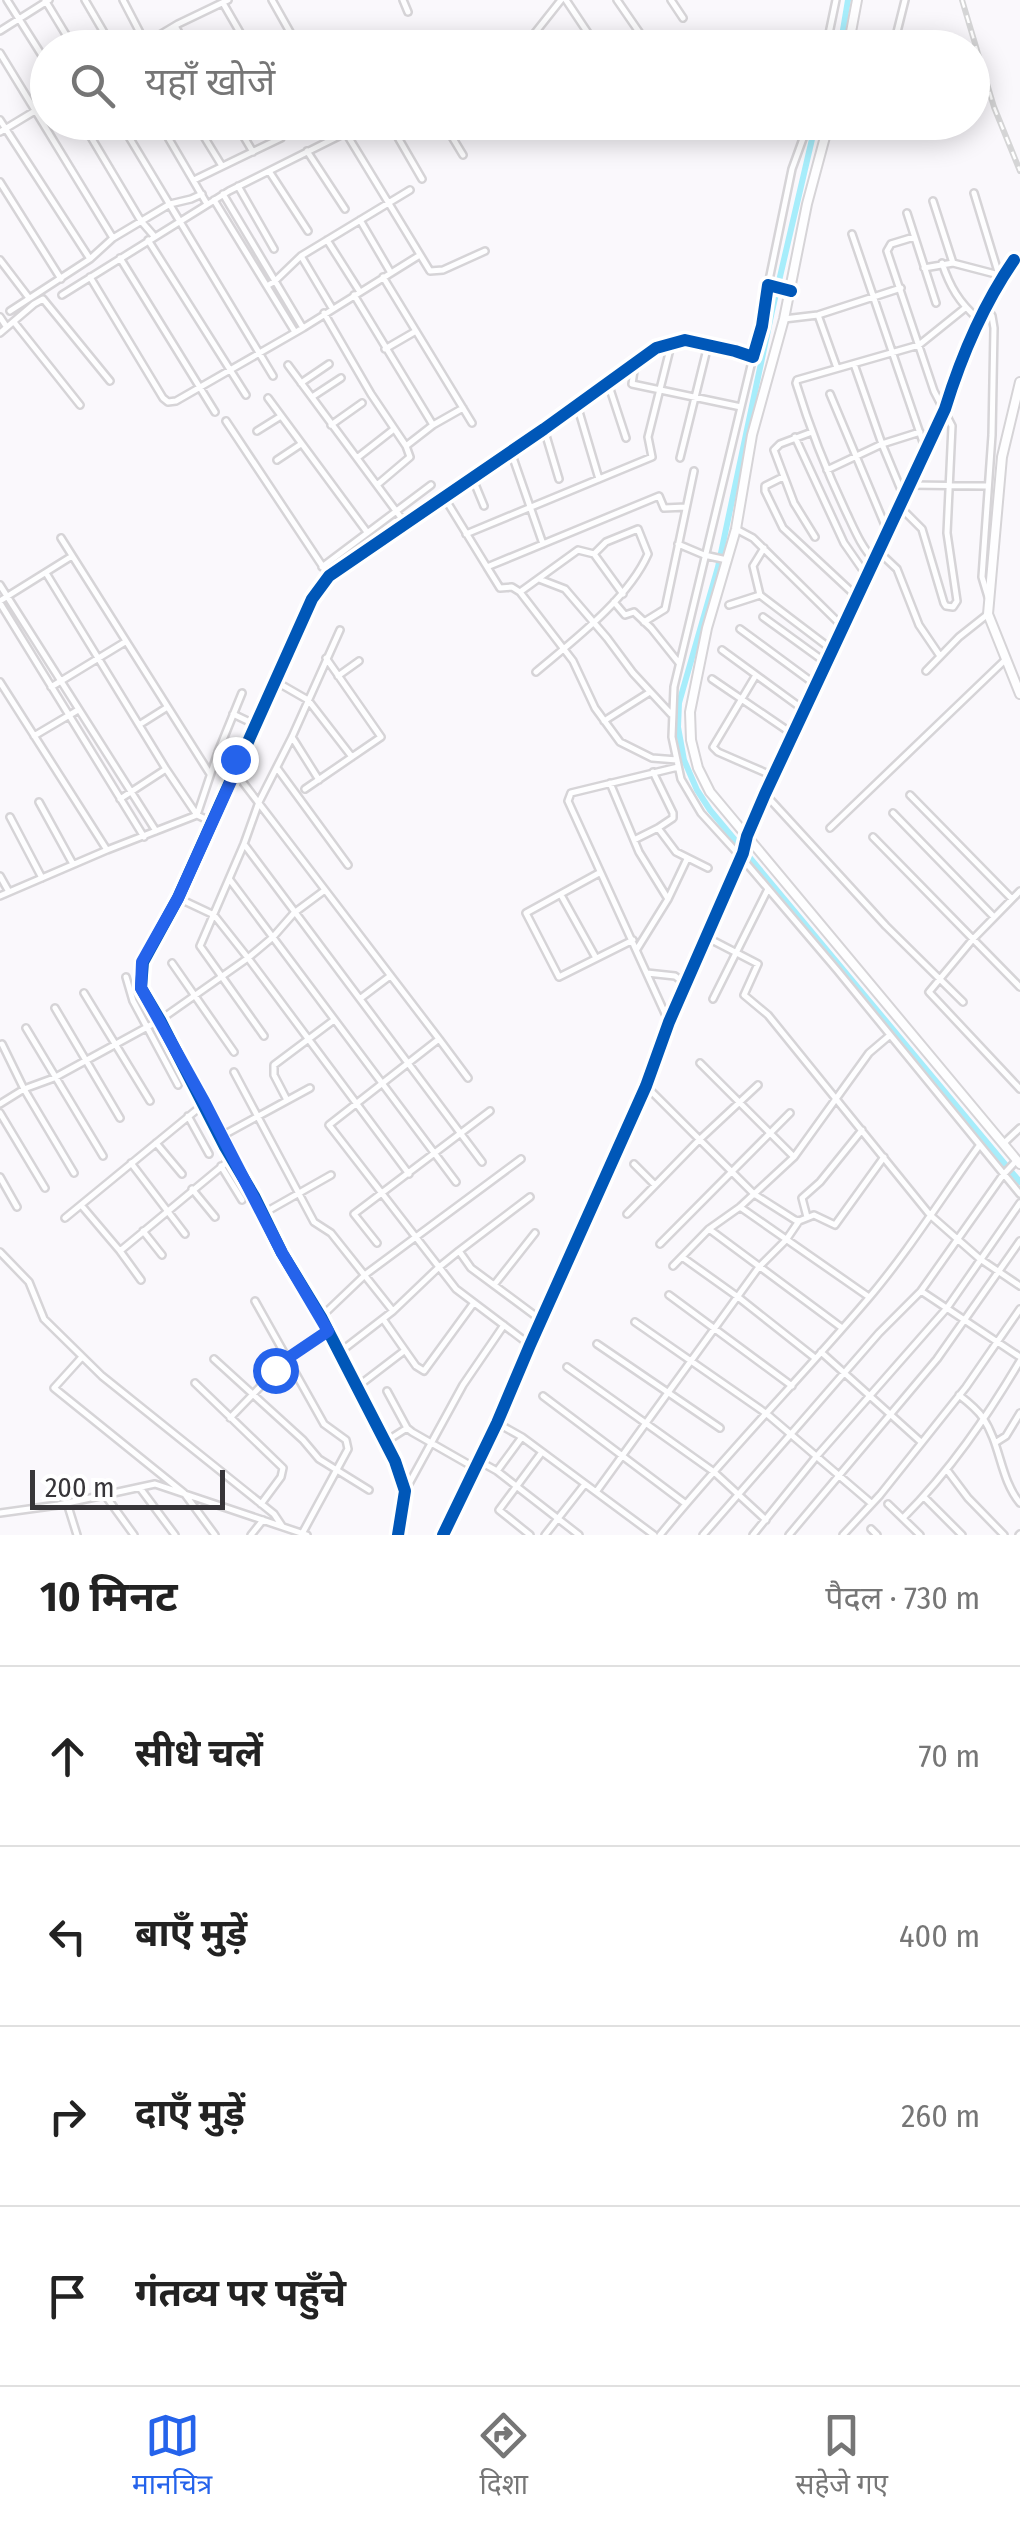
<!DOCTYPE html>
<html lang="hi">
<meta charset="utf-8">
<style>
:root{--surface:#fff;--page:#f2f2f2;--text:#222;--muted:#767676;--line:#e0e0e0;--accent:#2563eb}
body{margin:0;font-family:"Fira Sans Condensed","Noto Sans Devanagari",sans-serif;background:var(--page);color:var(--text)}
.scale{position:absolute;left:30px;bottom:25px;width:195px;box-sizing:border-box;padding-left:10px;border:5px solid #373539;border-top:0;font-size:28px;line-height:35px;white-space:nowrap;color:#373539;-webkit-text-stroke:8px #fff;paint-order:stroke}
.stop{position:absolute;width:30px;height:30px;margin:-22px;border:8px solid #2563eb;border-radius:50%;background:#fff}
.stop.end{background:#2563eb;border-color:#fff;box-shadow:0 2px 10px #0008}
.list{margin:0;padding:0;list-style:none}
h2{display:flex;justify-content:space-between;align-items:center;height:130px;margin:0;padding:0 40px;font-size:42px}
h2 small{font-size:32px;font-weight:400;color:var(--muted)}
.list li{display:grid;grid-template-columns:65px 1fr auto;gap:30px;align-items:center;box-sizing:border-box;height:180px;padding:0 40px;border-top:2px solid var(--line)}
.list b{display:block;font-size:38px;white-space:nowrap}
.list em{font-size:32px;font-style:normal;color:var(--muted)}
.icon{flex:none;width:55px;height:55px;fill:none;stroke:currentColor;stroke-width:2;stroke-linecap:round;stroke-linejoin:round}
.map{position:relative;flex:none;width:1020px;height:1535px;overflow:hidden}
.search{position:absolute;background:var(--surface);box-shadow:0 5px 25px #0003;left:30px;right:30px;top:30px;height:110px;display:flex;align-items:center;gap:25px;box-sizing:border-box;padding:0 35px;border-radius:55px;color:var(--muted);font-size:38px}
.sheet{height:850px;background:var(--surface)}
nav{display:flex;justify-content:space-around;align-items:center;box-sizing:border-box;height:140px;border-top:2px solid var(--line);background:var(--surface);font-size:28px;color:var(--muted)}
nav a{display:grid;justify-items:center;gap:5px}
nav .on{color:var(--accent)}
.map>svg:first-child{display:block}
</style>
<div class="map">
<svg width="1020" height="1535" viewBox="0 0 1020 1535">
<rect width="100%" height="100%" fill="#faf8fc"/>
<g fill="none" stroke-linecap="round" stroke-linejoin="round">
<path stroke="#a7edfb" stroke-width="6" d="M 840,48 L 848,0
M 816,122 L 772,311 L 718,567 L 679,703 L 678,727 L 684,760 L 697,790 L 710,810 L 1020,1182"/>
<g stroke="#d6d4d7" stroke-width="10">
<path id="street" d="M 7,0 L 48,65
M 45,0 L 74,48
M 85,0 L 113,48
M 123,0 L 148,48
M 272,0 L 299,48
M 403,0 L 408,12
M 566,0 L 598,48
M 617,0 L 648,45
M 671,0 L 683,18
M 223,3 L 249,48
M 175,26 L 188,48
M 0,31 L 49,0
M 138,48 L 178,24 L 228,0
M 210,48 L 220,41
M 523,48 L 561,0
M 826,48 L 836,0
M 893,48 L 905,0
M 0,53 L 113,238
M 0,120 L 90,259
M 82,122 L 141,221 L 154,236
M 120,122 L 273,376
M 159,122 L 207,204
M 195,122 L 222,166
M 235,122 L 253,152
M 293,122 L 299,134
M 389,122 L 422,179
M 443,122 L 463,155
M 495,122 L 501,132
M 0,132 L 48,103
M 346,133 L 430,271 L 443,270 L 485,251
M 307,151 L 345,209
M 269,171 L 308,231
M 194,180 L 281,138
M 0,182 L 61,279
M 238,186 L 274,249
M 974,193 L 999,275
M 223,194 L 275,281 L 301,256 L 410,190
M 214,200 L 295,332
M 933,201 L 953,263
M 907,213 L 936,303
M 360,220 L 391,273
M 852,234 L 925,448
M 148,240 L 246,395
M 327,240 L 360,292
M 301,256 L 332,308
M 120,258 L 215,412
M 0,260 L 29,298
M 942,263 C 950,287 959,302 978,319
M 924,268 L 953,263 L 999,275
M 90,277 L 163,398 L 168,402 L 176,401 L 303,328
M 383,277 L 472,423
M 768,285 L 792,169 L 809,122
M 267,286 L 275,281 L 303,328 L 420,255
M 62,295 L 229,191 L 367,122
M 354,295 L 433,425
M 987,308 L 992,316 L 994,328 L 992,435 L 982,577 L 988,597
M 10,311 L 90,259 L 113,238 L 170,204 L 191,199 L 202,194
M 324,313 L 371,394 L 406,446 L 433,425 L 463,408
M 818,315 L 837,368
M 0,317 L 6,326
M 784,319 L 818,315 L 901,288
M 14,322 L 80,405
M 0,333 L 34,304 L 43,299 L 110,381
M 385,349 L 416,331
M 753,357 L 674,687 L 672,737 L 681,779 L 701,813 L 741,857 L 837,970 L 1020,1194
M 635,364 L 632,384 L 741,407
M 854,364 L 882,444 L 904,497
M 288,365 L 405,523
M 301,383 L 329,364
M 608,383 L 626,438
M 830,394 L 887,530
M 312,397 L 341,378
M 268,398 L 367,532
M 577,405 L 599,479
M 226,421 L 329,576
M 331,425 L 362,403
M 544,429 L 559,479
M 257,431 L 281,416
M 812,432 L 780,444 L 774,450 L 794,503 L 815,537
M 795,437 L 844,543 L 867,576
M 511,452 L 543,544
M 357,458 L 394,429
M 680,458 L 708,345
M 277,460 L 301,444
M 827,470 L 882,444 L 920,432
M 472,477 L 484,506
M 783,477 L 765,486 L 765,491 L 783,528 L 856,596
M 377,485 L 410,457 L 406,446
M 910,485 L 987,486
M 444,497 L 487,567
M 899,506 L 922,529 L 944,603 L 946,606 L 953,607 L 957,601 L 947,533 L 952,426 L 934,391 L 887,251 L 891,244 L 914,237
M 736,529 L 753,538 L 843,627
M 466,534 L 652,457 L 648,437 L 671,345
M 61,538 L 210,774
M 678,544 L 704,555 L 727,560
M 879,552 L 897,569 L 919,625 L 940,656
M 594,554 L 623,594
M 875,561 C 862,548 855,531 847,514 C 827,472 810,429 796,383 L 797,380 L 919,345 L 965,308
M 322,567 L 431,485
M 46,573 L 166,769 L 197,815 L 212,822
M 539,579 L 565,589 L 607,638 L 633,673 L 671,714
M 0,585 L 156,831
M 520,592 L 578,550 L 594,554 L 606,542 L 638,529 L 648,554 C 628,599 574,640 536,672
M 760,595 L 753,566 L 764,548
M 0,601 L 72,556
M 614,602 L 625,615 L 634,612 L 651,628 L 679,663
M 0,603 L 144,837
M 729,605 L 760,595 L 831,649
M 763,617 L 825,662
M 644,622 L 665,609 L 694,471
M 740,629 L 816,685
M 722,650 L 804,710
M 926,671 L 959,637 L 988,614
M 756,675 L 713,747 L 718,752 L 773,776
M 338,676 L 359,661
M 712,679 L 794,735
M 275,681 L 308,700 L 352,757
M 0,682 L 107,850
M 51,687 L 125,642
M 233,714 L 256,725
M 604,721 L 650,692
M 139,725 L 166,708
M 34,736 L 78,710
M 292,737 L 319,780
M 218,752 L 240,761
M 677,760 L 652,758 L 620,742 L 595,708 L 573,661 L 520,592 L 512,587 L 500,588 L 487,567 L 659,496 L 664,508 L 686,507
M 277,768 L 348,865
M 235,772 L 439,1039 L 329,1125 L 456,1289 L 530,1345
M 610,783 L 639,852 L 668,899
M 305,789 L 381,737 L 326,658
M 765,794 L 886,926 L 963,1002
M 910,795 L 1012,899
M 120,799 L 166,769
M 39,802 L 73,864
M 893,813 L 994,917
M 10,817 L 42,878
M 658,828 L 676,852 L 708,868
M 830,828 L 1005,660
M 873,837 L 1020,987
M 634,840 L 658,828 L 673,818 L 673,813 L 653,772
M 244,844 L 482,1162
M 599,873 L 526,913 L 559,977 L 633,940
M 0,876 L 9,892
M 230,880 L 456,1182
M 1020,891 L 973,939 L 929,992 L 1020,1089
M 561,895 L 596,958
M 0,896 L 107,850 L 197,815 L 218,752 L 242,693
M 178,898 L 214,915 L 248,958 L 409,1174
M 706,937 L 758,964 L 744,995 L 768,1015 L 930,1215 L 980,1259 L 1020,1286
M 637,949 L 668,899 L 687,859
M 172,963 L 234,1052
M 647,973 L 675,976 L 686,984
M 126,977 L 133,1001 L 178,1085
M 84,993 L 150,1101
M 361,998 L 390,976
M 713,999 L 768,889
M 55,1008 L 120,1118
M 668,1020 L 568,801 L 571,793 L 678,767
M 26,1028 L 103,1156
M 264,1036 L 200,946 L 244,844 L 259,802 L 292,737 L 340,630
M 439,1039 L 468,1078
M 2,1044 L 24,1089 L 74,1173
M 700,1063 L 794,1157
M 234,1072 L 314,1222 L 331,1233 L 393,1311
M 646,1086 L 754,1194 L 740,1207 L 709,1229 L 673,1266
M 287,1100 L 274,1075 L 274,1065 L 334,1020
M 0,1104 L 24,1089 L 54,1078 L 160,1020 L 248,958 L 273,937 L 294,913 L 325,890
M 0,1113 L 45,1188
M 188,1116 L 209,1154
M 220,1137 L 310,1088
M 156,1143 L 182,1174
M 1003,1144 L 1020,1128
M 884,1157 L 835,1225 L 814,1215 L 799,1221 L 795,1220 L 754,1194 L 794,1157 L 869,1053 L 889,1036
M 131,1163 L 185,1234
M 634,1164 L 655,1185
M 221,1166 L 242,1200
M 0,1177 L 17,1207
M 192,1189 L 215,1217
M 530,1197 L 459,1251 L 471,1268 L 541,1320
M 81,1205 L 120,1251
M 740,1207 L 869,1297
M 264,1213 L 331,1175
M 627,1214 L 699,1140 L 758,1085
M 807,1217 L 802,1198 L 820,1182 L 862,1130
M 65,1218 L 205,1103
M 709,1229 L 842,1328
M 143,1231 L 162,1255
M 377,1243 L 354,1214 L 490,1111
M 660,1244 L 790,1113
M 0,1252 L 29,1282 L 44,1319 L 102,1376 L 274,1514 L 282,1526
M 682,1257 L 738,1297 L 815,1358
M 141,1280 L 120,1251 L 232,1158
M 494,1285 L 535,1233
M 921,1291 L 1020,1357
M 669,1295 L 792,1386
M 255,1301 L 324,1424 L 346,1440 L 348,1449 L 303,1532
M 321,1317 L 366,1274 L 521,1159
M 383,1319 L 416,1366 L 424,1371 L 473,1304
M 635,1322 L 767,1414 L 871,1503
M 597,1344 L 720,1428
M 340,1352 L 393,1311 L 438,1268 L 459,1251
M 821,1352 L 921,1442
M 82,1357 L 54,1388 L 184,1493 L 215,1535
M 214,1359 L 303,1440 L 319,1459 L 369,1490
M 567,1367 L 714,1472 L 766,1520
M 195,1383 L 283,1468 L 281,1477 L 261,1504
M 357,1387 L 404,1351
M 387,1391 L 407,1428 L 412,1432 L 475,1468
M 959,1395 C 968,1402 977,1409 983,1418 C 1001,1445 1000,1479 1020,1503
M 543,1396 L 686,1504
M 230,1418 L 288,1358 L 328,1331
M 497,1423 L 522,1437 L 654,1535
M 385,1442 L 407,1428
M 995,1443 L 1006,1436 L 1020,1413
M 479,1461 L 497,1471 L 579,1535
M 947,1470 L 968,1498 L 1004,1535
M 497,1471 L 522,1437
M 140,1488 L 175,1535
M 405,1491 L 463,1385 L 504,1325
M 596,1492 L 759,1267 L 786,1240 L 799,1221
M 105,1495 L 134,1535
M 924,1497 L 962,1535
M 67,1503 L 77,1535
M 888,1504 L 920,1535
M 0,1513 L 58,1505 L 155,1484 L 307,1535
M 903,1518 C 950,1471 986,1418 1020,1361
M 871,1529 L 877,1535
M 251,1535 L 263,1520
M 398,1535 L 405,1491 L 395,1461 L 321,1317 L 282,1253 L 254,1196 L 225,1147 L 160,1020 L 141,988 L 143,962 L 178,898 L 312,599 L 329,576 L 544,429 L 656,348 L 685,340 L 735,351 L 753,357 L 762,326 L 768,285 L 791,291
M 530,1535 L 499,1510 L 542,1452
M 545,1535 L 585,1484
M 660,1535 C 726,1454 799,1380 867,1300 C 908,1252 942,1197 979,1146
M 703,1535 L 879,1333 L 921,1291 L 1003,1175 L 1017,1160
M 753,1535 L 816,1457 L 947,1308 L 1020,1203
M 789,1535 L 937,1359 L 1020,1241
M 843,1535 L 880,1495 L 966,1387 L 1020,1309
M 1019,1535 L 1020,1534"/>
</g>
<g stroke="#d6d4d7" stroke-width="12">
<path id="secondary" d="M 848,48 L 857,0
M 829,122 L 807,204 L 784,319 L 752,435 L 736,529 L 707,628 L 690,712 L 691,740 L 698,768 L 710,792 L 1020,1164
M 1020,382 L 1002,457 L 988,614 L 1020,694
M 443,1535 L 497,1423 L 530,1345 L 646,1086 L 669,1022 L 743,853 L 747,836 L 765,794 L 945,409 C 961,357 983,305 1014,260"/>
</g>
<use href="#street" stroke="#fefeff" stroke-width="5"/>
<use href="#secondary" stroke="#fefeff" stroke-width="8"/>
<g stroke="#d5d5d6" stroke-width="6">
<path id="rail" d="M 962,0 L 994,107 L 1020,171"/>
</g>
<use href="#rail" stroke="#fff" stroke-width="2.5" stroke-dasharray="8" stroke-linecap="butt"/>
<g stroke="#fff" stroke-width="19">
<path id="cycleway" d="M 398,1535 L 405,1491 L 395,1461 L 321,1317 L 282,1253 L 254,1196 L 225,1147 L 160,1020 L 141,988 L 143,962 L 178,898 L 312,599 L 329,576 L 544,429 L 656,348 L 685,340 L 735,351 L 753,357 L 762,326 L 768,285 L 791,291
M 443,1535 L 497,1423 L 530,1345 L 646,1086 L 669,1022 L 743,853 L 747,836 L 765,794 L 945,409 C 961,357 983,305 1014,260"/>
</g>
<use href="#cycleway" stroke="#0057b8" stroke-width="12"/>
</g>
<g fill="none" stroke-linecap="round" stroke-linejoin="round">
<path stroke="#2563eb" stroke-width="12" d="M 235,759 L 240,761 L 178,898 L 142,962 L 141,988 L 205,1103 L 282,1253 L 328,1331 L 288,1358 L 275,1370"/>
</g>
</svg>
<div class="scale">200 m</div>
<div class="stop" style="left:275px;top:1370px"></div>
<div class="stop end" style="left:235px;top:759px"></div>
<div class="search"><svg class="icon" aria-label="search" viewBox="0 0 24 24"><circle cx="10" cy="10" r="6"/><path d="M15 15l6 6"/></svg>यहाँ खोजें</div>
</div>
<section class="sheet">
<h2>10 मिनट<small>पैदल · 730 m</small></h2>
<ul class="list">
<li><svg class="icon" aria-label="ahead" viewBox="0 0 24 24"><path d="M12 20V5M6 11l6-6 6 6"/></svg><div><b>सीधे चलें</b></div><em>70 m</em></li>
<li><svg class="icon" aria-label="left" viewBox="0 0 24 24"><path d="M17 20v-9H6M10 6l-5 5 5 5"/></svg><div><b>बाएँ मुड़ें</b></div><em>400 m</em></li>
<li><svg class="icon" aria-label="right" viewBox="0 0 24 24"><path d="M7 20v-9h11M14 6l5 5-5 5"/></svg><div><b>दाएँ मुड़ें</b></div><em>260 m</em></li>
<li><svg class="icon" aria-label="arrive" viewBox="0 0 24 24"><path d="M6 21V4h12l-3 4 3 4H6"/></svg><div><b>गंतव्य पर पहुँचे</b></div></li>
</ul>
</section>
<nav>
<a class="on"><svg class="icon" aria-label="map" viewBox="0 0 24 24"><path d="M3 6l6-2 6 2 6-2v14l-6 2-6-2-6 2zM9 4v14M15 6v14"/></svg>मानचित्र</a>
<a><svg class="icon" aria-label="directions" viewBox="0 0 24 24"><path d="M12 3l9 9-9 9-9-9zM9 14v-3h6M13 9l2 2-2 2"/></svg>दिशा</a>
<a><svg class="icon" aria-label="saved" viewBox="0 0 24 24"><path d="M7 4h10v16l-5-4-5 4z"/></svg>सहेजे गए</a>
</nav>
